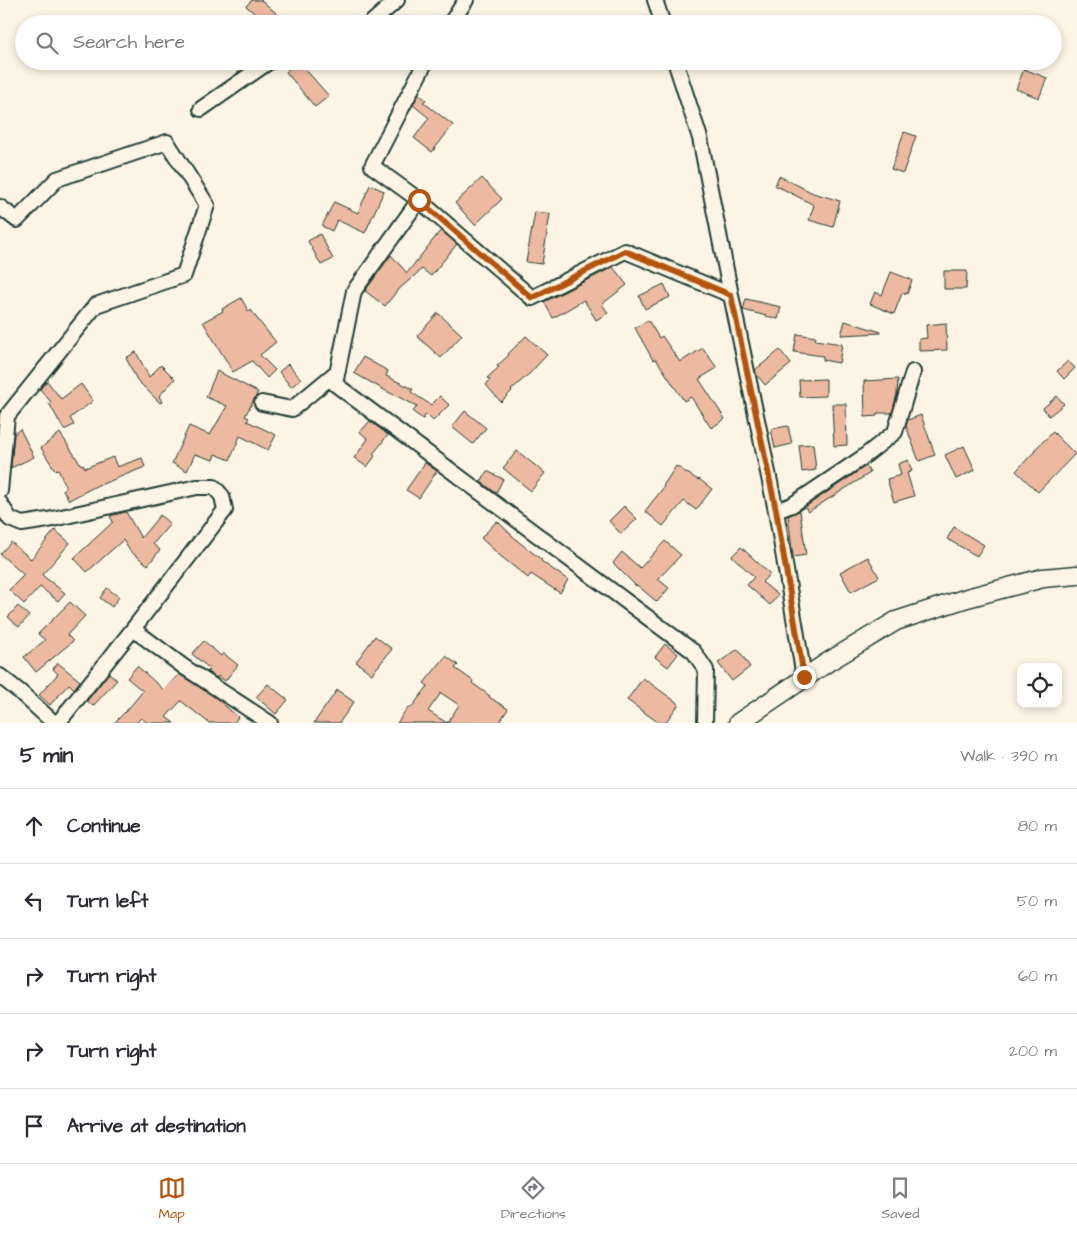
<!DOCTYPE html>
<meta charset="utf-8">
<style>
:root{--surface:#fff;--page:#f2f2f3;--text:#2b2b33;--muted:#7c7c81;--line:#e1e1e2;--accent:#b45309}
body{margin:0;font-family:"Architects Daughter",sans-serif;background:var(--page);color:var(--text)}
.controls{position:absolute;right:15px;bottom:15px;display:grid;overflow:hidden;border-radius:10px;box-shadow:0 2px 8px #0003}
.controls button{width:45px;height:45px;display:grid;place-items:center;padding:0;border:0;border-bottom:1px solid var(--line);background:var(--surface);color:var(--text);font:25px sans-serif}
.stop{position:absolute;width:15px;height:15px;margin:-11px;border:4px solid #b45309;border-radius:50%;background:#fff}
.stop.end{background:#b45309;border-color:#fff;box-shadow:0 1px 5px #0008}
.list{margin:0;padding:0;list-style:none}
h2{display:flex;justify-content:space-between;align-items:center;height:65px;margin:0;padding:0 20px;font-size:21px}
h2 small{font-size:16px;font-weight:400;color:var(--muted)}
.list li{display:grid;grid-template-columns:32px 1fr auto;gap:15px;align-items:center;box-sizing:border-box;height:75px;padding:0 20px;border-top:1px solid var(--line)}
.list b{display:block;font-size:19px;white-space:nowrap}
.list em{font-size:16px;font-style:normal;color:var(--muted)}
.icon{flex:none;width:28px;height:28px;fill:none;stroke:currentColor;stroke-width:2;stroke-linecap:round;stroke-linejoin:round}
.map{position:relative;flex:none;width:1077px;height:723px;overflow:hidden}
.search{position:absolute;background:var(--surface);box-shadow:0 2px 8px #0003;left:15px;right:15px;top:15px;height:55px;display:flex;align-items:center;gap:12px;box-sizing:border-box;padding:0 18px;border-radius:28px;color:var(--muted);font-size:19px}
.sheet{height:440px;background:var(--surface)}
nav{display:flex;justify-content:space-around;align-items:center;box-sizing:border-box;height:70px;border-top:1px solid var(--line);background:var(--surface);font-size:14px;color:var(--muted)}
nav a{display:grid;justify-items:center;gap:2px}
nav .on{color:var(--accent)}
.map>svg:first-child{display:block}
</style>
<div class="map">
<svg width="1077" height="723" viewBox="0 0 1077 723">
<rect width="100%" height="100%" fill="#fcf5e5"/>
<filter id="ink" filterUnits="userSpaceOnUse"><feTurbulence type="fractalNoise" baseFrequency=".02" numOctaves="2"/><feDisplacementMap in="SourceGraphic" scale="10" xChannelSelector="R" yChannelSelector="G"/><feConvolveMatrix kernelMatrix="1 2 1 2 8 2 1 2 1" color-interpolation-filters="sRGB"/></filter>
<g filter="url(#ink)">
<path fill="#eeb9a1" stroke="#1f3d34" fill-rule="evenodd" d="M 252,0 L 261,0 L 276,13 L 267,24 L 246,6 Z
M 298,61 L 329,96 L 315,107 L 286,72 Z
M 1024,69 L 1047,78 L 1039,98 L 1016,89 Z
M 419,94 L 426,100 L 423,102 L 453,125 L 432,152 L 414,138 L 429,118 L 413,105 Z
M 904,132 L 916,136 L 903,173 L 891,169 Z
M 779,176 L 813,193 L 840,201 L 833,227 L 809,220 L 814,205 L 775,185 Z
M 482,178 L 502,199 L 475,225 L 455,203 Z
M 370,185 L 384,191 L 365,233 L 337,220 L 332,231 L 322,226 L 334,202 L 358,213 Z
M 535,212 L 550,214 L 542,264 L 526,262 Z
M 441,230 L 457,244 L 431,276 L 422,269 L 397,291 L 385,306 L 365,291 L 391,255 L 407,273 Z
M 320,234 L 333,259 L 321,265 L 308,241 Z
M 613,267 L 627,285 L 602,304 L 608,313 L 596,320 L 584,300 L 553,318 L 544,302 Z
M 944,271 L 967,271 L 966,289 L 944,289 Z
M 891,272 L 912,280 L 907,294 L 902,293 L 894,314 L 870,304 L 875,292 L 882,295 Z
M 664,284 L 670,297 L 645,309 L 639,296 Z
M 241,298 L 249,312 L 251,310 L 258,320 L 276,342 L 260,355 L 275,370 L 267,378 L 252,361 L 233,372 L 203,322 L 223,311 L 222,309 Z
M 746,299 L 781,307 L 778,319 L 743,310 Z
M 438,313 L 462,335 L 441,358 L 417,336 Z
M 648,320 L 659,338 L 662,336 L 680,362 L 703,348 L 717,368 L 699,379 L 725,419 L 711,428 L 691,397 L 684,401 L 656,359 L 653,360 L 635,328 Z
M 845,321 L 881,332 L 881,333 L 841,335 Z
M 946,323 L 947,350 L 919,351 L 919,339 L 927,338 L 926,325 Z
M 797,334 L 816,337 L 815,340 L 842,344 L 839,363 L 823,360 L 823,356 L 794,352 Z
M 526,336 L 547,355 L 529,374 L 511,390 L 512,391 L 501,402 L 486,385 L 490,380 L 487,378 L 499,367 L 497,366 L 509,355 L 508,354 Z
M 780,350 L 791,364 L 765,385 L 756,374 L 755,370 Z
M 136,352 L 149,377 L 161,365 L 175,379 L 159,396 L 162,402 L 160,403 L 137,380 L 126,358 Z
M 363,357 L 388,371 L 386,376 L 413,389 L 411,392 L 431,405 L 440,396 L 449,405 L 433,421 L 426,414 L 423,419 L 413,412 L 417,406 L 386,391 L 354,373 Z
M 1068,361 L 1075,368 L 1064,379 L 1057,371 Z
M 288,364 L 301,379 L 291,387 L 279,372 Z
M 217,371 L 258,392 L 245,416 L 249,418 L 247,421 L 276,435 L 268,450 L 240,436 L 230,460 L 215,454 L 213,460 L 195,454 L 187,471 L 172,463 L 189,426 L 210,435 L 227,406 L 206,397 Z
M 826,379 L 826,396 L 800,397 L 799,380 Z
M 898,379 L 897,394 L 892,413 L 877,413 L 877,416 L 865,417 L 864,381 Z
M 47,381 L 61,399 L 81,384 L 93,401 L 70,418 L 74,425 L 64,430 L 49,403 L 51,402 L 40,389 Z
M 1057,396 L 1064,404 L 1049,416 L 1043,408 Z
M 832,404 L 846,404 L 847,445 L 834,446 Z
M 465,411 L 486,428 L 473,444 L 452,427 Z
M 921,415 L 935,455 L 919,461 L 906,426 L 908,420 Z
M 370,421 L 388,435 L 373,454 L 375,456 L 367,467 L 354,458 L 368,439 L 360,432 Z
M 788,426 L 792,444 L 775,448 L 771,429 Z
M 20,429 L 34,457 L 11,468 L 14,434 Z
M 1053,432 L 1075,454 L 1038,492 L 1016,471 L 1035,451 L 1034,450 Z
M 60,433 L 81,465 L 83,464 L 85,468 L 113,457 L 117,467 L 142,458 L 145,467 L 100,485 L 100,484 L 69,500 L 63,490 L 66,488 L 58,469 L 55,470 L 41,448 Z
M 813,444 L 816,470 L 802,472 L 799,445 Z
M 964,446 L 975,470 L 956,479 L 945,455 Z
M 517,451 L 545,473 L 531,491 L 503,468 Z
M 908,460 L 912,471 L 907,473 L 914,496 L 894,502 L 887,479 L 901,475 L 898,464 Z
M 425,463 L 437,471 L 419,498 L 406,490 Z
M 676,466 L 698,480 L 699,479 L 712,489 L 696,510 L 684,501 L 663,526 L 645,511 L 664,487 L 663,486 Z
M 866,466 L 870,473 L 808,512 L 805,507 Z
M 487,471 L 503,479 L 496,493 L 481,482 Z
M 624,506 L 637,519 L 621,534 L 609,521 Z
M 798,511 L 800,511 L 806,555 L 793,557 L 788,516 Z
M 126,512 L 141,538 L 160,515 L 170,524 L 153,544 L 160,550 L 148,565 L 130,551 L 123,540 L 87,572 L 74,558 L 113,522 L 110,516 Z
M 497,521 L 519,542 L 542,560 L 541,561 L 568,580 L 560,593 L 531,574 L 528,578 L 498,554 L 481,538 Z
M 954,527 L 984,545 L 977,556 L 947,539 Z
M 55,530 L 70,543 L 42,575 L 65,593 L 58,601 L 40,587 L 24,604 L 9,590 L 24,575 L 0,554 L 11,542 L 31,559 Z
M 665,541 L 681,555 L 658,579 L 669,588 L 657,602 L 637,585 L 636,586 L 613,563 L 622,552 L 640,568 Z
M 741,547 L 770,574 L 762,582 L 778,595 L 770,605 L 747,585 L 754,577 L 732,556 Z
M 868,557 L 879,577 L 851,592 L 840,572 Z
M 107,588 L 119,597 L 112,607 L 100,598 Z
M 70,602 L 85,616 L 67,635 L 73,641 L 36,672 L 24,657 L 45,640 L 38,634 Z
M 18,606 L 29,616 L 19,627 L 8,617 Z
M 375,636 L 392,649 L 372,674 L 356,662 Z
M 204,641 L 221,656 L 223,653 L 238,665 L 225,681 L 218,676 L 217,678 L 207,672 L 210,669 L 192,654 Z
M 665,644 L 678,654 L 668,667 L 655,657 Z
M 738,649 L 750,667 L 732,681 L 718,663 Z
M 446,656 L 458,665 L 455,668 L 473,681 L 472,683 L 490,696 L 489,697 L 508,709 L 499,723 L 397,723 L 408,707 L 411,708 L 428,686 L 424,683 ZM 441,693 L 459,705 L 447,723 L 428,711 Z
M 58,663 L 80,681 L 74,689 L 69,684 L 50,705 L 39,695 L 58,674 L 53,669 Z
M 137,666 L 164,690 L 179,674 L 216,698 L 238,717 L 234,723 L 209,723 L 181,701 L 166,717 L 174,723 L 148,723 L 141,718 L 136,723 L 114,723 L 129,708 L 143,691 L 127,678 Z
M 109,673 L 117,680 L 93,706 L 87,701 Z
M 643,678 L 679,704 L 665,723 L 659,723 L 627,700 Z
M 268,684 L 288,700 L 276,714 L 256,697 Z
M 337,690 L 354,702 L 339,723 L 314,723 Z"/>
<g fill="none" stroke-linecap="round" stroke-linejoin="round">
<g stroke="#1f3d34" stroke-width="18">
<path id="minor" d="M 655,0 L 663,24
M 370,24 L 397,0
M 450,24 L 466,0
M 675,61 L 700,138 L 731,295 L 776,511 L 804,677
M 201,109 L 270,61
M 419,200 L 372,166 L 426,61
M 0,207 L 17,220 L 57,179 L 167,142 L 207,205 L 184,275 L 96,305 L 7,416 L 0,491
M 262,403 L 292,409 L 338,371
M 0,503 L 10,519 L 22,524 L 48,520 L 197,487 L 214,487 L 222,496 L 225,510 L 133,629
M 776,511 L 792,505 L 862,458 L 895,432 L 913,372
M 0,676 L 20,692 L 54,723
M 58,723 L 133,629 L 184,667 L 270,723
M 705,723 L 706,670 L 694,652 L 335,384 L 354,291 L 419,200 L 532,298 L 625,251 L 731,295"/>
</g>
<g stroke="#1f3d34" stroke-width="21">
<path id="tertiary" d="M 738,723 L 828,662 L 896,621 L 967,598 L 1043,578 L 1077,575"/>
</g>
<use href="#minor" stroke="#fcf5e5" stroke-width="14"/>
<use href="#tertiary" stroke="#fcf5e5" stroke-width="18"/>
</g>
</g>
<g fill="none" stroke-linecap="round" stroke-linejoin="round" filter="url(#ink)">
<path stroke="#b45309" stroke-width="6" d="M 419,200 L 532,298 L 625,251 L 731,295 L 776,510 L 804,677"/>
</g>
</svg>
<div class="controls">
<button><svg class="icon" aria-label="locate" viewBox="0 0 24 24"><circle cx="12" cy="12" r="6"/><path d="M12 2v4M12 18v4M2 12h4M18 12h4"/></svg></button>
</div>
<div class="stop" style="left:419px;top:200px"></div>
<div class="stop end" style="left:804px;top:677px"></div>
<div class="search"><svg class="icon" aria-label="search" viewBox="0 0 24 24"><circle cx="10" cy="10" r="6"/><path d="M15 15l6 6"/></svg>Search here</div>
</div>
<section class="sheet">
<h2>5 min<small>Walk · 390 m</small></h2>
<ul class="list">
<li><svg class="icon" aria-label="ahead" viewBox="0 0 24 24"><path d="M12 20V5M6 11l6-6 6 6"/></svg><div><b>Continue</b></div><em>80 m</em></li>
<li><svg class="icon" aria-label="left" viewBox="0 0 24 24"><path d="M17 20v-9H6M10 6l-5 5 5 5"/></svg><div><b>Turn left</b></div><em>50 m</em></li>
<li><svg class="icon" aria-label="right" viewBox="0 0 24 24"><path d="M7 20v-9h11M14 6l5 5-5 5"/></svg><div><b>Turn right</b></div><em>60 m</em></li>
<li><svg class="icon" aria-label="right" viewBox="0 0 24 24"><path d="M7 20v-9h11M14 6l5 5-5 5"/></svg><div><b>Turn right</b></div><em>200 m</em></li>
<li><svg class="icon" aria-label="arrive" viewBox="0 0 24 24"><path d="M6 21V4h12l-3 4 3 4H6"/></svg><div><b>Arrive at destination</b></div></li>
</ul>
</section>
<nav>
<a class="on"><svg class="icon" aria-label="map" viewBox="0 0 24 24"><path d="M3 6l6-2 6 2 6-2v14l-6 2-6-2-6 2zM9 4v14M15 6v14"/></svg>Map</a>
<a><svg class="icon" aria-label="directions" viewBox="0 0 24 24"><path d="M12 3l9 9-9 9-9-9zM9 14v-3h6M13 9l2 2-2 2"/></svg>Directions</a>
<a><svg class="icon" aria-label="saved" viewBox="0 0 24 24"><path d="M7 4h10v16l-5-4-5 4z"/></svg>Saved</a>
</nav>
